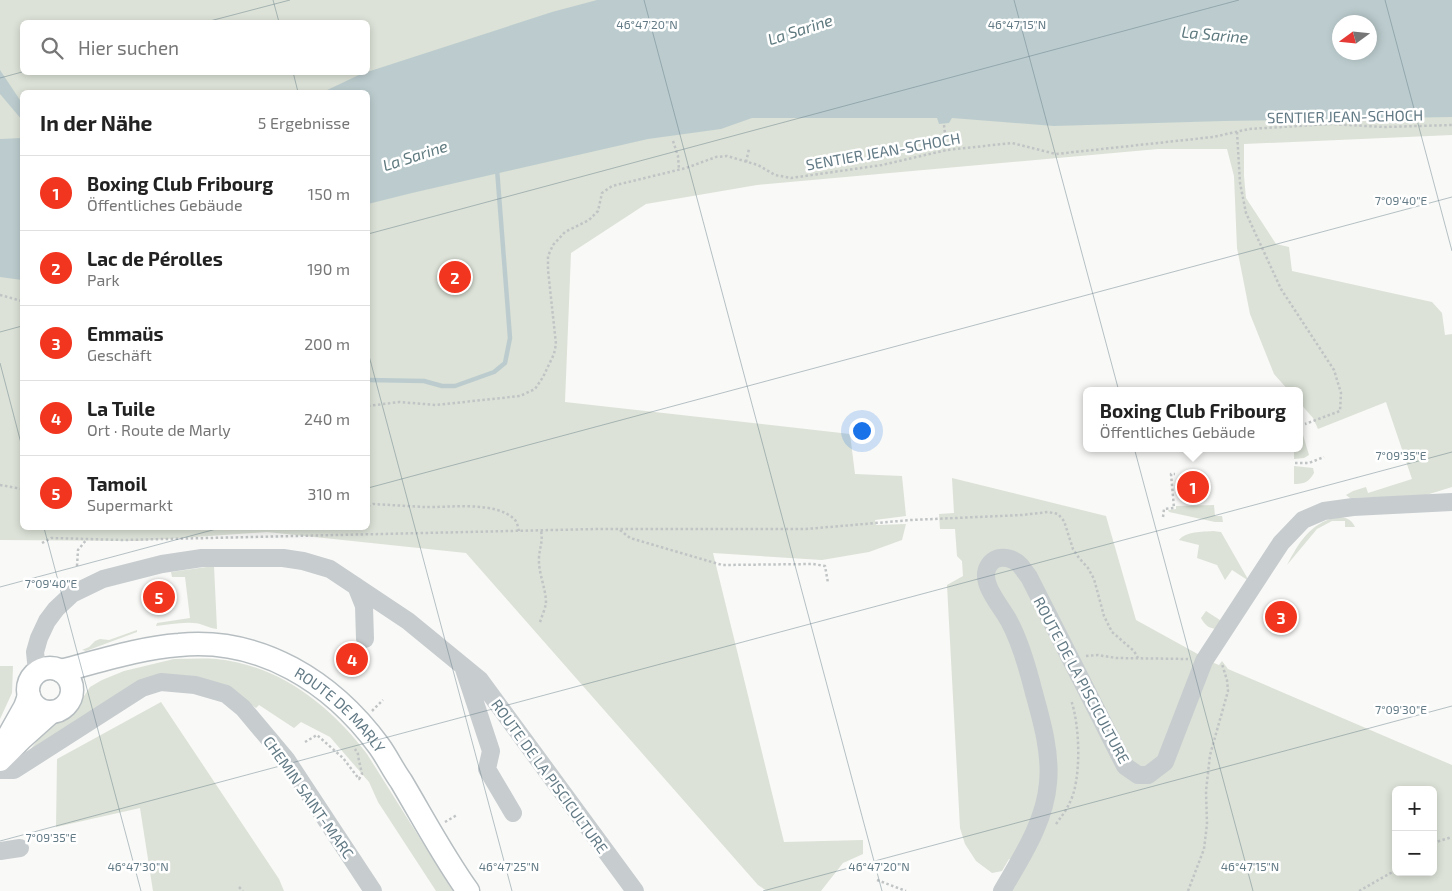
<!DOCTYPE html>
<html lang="de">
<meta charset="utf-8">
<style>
:root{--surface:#fff;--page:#f2f2f2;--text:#222;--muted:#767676;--line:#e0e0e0;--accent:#f2351e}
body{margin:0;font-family:"Exo 2",sans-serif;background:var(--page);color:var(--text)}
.controls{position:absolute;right:15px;bottom:15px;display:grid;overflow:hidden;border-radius:8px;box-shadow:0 2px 8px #0003}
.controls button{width:45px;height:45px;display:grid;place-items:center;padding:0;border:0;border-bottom:1px solid var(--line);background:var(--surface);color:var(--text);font:25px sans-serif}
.compass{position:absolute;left:1332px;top:15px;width:45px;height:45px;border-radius:50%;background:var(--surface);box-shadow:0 2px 8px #0003;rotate:255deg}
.you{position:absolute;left:861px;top:430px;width:18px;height:18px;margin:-12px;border:4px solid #fff;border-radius:50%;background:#1a73e8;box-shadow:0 0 0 8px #1a73e833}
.badge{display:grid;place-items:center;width:32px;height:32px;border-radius:50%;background:var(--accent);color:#fff;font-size:16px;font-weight:700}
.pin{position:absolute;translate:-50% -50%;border:2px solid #fff;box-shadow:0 1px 5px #0006}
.popup{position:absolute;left:1083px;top:387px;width:220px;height:65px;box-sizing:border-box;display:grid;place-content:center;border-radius:8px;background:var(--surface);filter:drop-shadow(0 1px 4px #0005);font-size:16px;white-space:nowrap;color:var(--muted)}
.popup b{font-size:19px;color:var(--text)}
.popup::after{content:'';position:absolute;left:50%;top:100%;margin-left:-10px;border:10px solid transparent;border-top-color:var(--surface)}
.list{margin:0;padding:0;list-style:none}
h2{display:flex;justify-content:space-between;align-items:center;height:65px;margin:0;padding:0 20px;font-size:21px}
h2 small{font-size:16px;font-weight:400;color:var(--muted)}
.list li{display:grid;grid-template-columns:32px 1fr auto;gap:15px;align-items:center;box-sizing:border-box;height:75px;padding:0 20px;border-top:1px solid var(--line)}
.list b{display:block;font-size:19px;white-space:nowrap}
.list p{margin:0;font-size:16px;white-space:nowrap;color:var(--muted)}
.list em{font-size:16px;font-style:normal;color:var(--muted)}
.icon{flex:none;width:28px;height:28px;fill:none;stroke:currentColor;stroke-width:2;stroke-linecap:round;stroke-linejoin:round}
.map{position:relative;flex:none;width:1452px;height:891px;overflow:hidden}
.search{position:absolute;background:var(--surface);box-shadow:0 2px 8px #0003;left:20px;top:20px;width:350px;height:55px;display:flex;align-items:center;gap:12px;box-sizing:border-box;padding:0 18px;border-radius:8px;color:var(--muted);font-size:19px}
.panel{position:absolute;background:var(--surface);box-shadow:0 2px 8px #0003;left:20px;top:90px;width:350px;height:440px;border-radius:8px}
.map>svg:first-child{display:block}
</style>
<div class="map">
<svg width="1452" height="891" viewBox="0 0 1452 891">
<rect width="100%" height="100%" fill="#f9f9f7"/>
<path fill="#dce2d7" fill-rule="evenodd" d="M 0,0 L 1452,0 L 1452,135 L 1244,144 L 1244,176 L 1246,198 L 1276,244 L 1289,247 L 1292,271 L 1432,302 L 1442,313 L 1445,335 L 1452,334 L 1452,487 L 1423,496 L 1350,498 L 1346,495 L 1353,491 L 1366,487 L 1368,493 L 1412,479 L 1386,402 L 1318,429 L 1313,418 L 1299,402 L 1299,391 L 1289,391 L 1274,374 L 1250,314 L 1237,248 L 1234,176 L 1227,149 L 1158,149 L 757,185 L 646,204 L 571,253 L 565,402 L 850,434 L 855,474 L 902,476 L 906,516 L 875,520 L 876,525 L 906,524 L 902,540 L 869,552 L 822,560 L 713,553 L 784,842 L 863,840 L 863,854 L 843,863 L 821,891 L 767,891 L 758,885 L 466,553 L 267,532 L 138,541 L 0,540 ZM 22,22 L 368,22 L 368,72 L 22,72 ZM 1340,22 L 1370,22 L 1370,52 L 1340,52 ZM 22,92 L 368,92 L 368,528 L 22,528 Z
M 1300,432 L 1303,435 L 1309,455 L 1304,458 L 1294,459 L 1294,448 L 1299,448 Z
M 1294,466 L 1313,468 L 1314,473 C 1309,482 1304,484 1294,484 Z
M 952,478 L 1106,516 L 1136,620 L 1214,663 L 1219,665 L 1222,661 L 1228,669 L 1452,765 L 1452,891 L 1010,891 L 1023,866 L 1009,859 L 1002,871 L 992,873 L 976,861 L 965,844 L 960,828 L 947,585 L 963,576 L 962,561 L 957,556 L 955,529 L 940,529 L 939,514 L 954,513 ZM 1396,790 L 1433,790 L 1433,872 L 1396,872 Z
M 1214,505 L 1215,516 L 1222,516 L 1223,522 L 1215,522 L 1169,512 L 1168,510 L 1176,509 L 1176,506 Z
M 1336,517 C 1345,517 1351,518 1355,527 L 1345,527 L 1345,521 L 1332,521 L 1317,529 L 1287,565 C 1299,542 1310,524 1336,517 Z
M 1213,531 L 1221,532 L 1249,581 L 1232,570 L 1225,580 L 1217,565 L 1197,558 L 1199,545 L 1179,540 C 1186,531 1202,532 1213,531 Z
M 214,566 L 217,629 C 208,628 202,623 193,623 C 180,622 168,625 156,626 L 157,623 L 190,618 L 185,577 L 172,577 L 171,572 Z
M 1206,611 L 1223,622 L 1216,629 C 1208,628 1205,625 1201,618 Z
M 137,630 L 137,632 L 86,651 L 82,650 L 89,647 L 95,641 L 100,639 L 109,640 Z
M 174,659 C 188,659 202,658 216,659 C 279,665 330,705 367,754 L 453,891 L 436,891 L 378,802 L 369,782 L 330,737 L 301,722 L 294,728 L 259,705 L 256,708 L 228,689 L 161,677 L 24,758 L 52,721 L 64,717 L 75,710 L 90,687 L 102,680 L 124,671 Z
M 0,666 L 13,666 L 12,693 L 0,719 Z
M 161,702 L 279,879 L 284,891 L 153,891 L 140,808 L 56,827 L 57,759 Z"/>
<path fill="#bcccce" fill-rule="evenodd" d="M 597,0 L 1452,0 L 1452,117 L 1224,121 L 1054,126 L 952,118 L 949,123 L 939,124 L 937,118 L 752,118 L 721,129 L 648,139 L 412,193 L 368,204 L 368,92 L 323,92 L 361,74 L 552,12 ZM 1340,22 L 1370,22 L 1370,52 L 1340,52 Z
M 0,70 L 22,103 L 22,120 L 0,94 Z
M 22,138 L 22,280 L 0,277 L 0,139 Z"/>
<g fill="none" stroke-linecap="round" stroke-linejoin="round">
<path stroke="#bcccce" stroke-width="4.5" d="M 368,380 L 424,381 L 442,386 L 455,386 L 494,372 L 505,363 L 510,338 L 497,169"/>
<g stroke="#b7bec1" stroke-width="25">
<g id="major">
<circle cx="50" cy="690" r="22"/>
<path id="s1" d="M 61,671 C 100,661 139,648 179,645 C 261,637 332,682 379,746 C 387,757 393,770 401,781 C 423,818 443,856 468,891"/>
<path d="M 2,748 L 25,707 L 29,696"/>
<path d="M 0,760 L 22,738 L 51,712"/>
</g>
</g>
<path stroke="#c0c4c5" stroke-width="2.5" stroke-dasharray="2.5 2.5" stroke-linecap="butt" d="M 944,125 L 947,150
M 1237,132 L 1240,183 L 1246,213 L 1281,289 L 1334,370 L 1341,393 L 1340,411 L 1305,424
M 673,141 L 678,156 L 679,170
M 746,162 L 749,149
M 0,295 L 22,301
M 368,406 L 399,402 L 436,405 L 520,396 L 535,389 L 543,377 L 554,354 L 556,344 L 548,270 L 548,256 L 553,245 L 565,232 L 589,220 L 598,211 L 602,193 L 612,186 L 686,168 L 716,157 L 727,156 L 758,165 L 775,175 L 791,178 L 882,165 L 947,150 L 1012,143 L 1056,154 L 1213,137 L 1249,129 L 1331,124 L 1384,127 L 1452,125
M 1295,463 L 1309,463 L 1324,457
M 0,485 L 22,489
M 368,506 L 373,504 C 390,505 407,506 424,507 C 448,508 496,500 515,520 C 517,522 518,527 519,531
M 1163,517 L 1164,509 L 1174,508 L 1171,474 L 1175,474
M 620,530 L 630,538 L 722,565 L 813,564 L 825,566 L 828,583
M 42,543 L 51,538 L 123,540 L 596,529 L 806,529 L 911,520 L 1022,515 L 1048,512 L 1058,514 L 1064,521 L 1073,549 L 1079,558 L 1088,568 L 1094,579 L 1104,616 L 1112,632 L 1134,651 L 1138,658
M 77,566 L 78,550 L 87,539
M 540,622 C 542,616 545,609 546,603 C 546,588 538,573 539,557 C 540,546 543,542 541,530
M 1086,656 L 1098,655 L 1116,658 L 1188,659
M 372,711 L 383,700
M 305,742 L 317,735 L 343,758 L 359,779 L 362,774 L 358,756 L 358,754 L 355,749
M 445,822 L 457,815
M 1056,824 C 1061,817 1066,811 1069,804 C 1082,781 1080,725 1071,700
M 1433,843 L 1452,837
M 877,880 L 906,891
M 239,887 L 243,891
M 1188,891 L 1204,849 L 1207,824 L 1206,791 L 1210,755 L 1228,691 L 1227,680 L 1222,664
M 1359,891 L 1396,870"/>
<path stroke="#c7cccf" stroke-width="18" d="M 356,586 L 364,606 L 365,639
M 463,666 L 491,751 L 487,769 L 513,813
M 37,671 L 35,652 L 39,638 L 47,621 L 56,609 L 72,594 L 103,579 L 162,564 L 202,558 L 283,558 L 303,561 L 330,569 L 408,621 L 480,680 L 635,891
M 0,770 L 14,770 L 142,688 L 161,682 L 195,685 L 226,694 L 243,708 L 286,759 L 373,891
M 0,851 L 20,848
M 1002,891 C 1021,858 1045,822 1048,783 C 1051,753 1042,722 1034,693 C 1028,669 1021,643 1009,621 C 1002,607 979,583 988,567 C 994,554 1011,556 1020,565 C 1023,569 1026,573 1029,577 L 1125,766 L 1138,775 L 1148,775 L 1165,762 L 1204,661 L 1281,543 L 1303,520 L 1324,511 L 1353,507 L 1452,502"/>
<use href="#major" stroke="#fff" stroke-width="22"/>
</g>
<path fill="none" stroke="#627a85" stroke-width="1" stroke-opacity="0.45" d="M 273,0 L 279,22M 644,0 L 882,891M 1014,0 L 1253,891M 1385,0 L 1452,251M 206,22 L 290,0M 293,72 L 298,92M 0,78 L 22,72M 368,234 L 1239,0M 0,332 L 22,326M 368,352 L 512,891M 0,363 L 22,447M 368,488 L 1452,197M 44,528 L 141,891M 0,587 L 220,528M 0,841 L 1452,452M 763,891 L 1452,706"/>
<g text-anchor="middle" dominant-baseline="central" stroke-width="5" stroke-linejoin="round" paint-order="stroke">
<g font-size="15" fill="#627a85" stroke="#fff">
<text transform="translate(1345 116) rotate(-1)">SENTIER JEAN-SCHOCH</text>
<text transform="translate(883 151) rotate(-10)">SENTIER JEAN-SCHOCH</text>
<text transform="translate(1082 680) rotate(62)">ROUTE DE LA PISCICULTURE</text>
<text stroke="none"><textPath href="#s1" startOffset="302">ROUTE DE MARLY</textPath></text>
<text transform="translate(550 776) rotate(54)">ROUTE DE LA PISCICULTURE</text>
<text transform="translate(309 797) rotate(55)">CHEMIN SAINT-MARC</text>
</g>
<g font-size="16" font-style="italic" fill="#5d797e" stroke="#fff">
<text transform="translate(800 29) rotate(-18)">La Sarine</text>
<text transform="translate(1215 34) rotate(5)">La Sarine</text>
<text transform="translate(415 155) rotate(-18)">La Sarine</text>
</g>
</g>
<g font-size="12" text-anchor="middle" fill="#627a85" stroke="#fff" stroke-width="5" stroke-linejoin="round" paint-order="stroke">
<text x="647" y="29">46°47'20"N</text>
<text x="1017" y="29">46°47'15"N</text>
<text x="1401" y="205">7°09'40"E</text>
<text x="1401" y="460">7°09'35"E</text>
<text x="51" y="588">7°09'40"E</text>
<text x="1401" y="714">7°09'30"E</text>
<text x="51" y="842">7°09'35"E</text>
<text x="138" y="871">46°47'30"N</text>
<text x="509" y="871">46°47'25"N</text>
<text x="879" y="871">46°47'20"N</text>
<text x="1250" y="871">46°47'15"N</text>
</g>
</svg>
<div class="controls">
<button>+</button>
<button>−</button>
</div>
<svg class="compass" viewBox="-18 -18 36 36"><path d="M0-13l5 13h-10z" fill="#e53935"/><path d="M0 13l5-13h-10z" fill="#767676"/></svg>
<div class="you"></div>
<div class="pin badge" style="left:1193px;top:487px">1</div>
<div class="popup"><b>Boxing Club Fribourg</b>Öffentliches Gebäude</div>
<div class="pin badge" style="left:455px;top:277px">2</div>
<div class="pin badge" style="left:1281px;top:617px">3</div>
<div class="pin badge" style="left:352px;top:659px">4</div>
<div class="pin badge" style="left:159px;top:597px">5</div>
<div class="search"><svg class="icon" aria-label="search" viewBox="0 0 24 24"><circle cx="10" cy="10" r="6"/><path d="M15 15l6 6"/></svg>Hier suchen</div>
<section class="panel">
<h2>In der Nähe<small>5 Ergebnisse</small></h2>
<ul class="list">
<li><span class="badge">1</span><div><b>Boxing Club Fribourg</b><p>Öffentliches Gebäude</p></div><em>150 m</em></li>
<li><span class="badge">2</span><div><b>Lac de Pérolles</b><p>Park</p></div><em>190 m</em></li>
<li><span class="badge">3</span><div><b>Emmaüs</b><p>Geschäft</p></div><em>200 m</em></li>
<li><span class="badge">4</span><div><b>La Tuile</b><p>Ort · Route de Marly</p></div><em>240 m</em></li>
<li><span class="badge">5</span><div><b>Tamoil</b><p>Supermarkt</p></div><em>310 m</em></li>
</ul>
</section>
</div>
